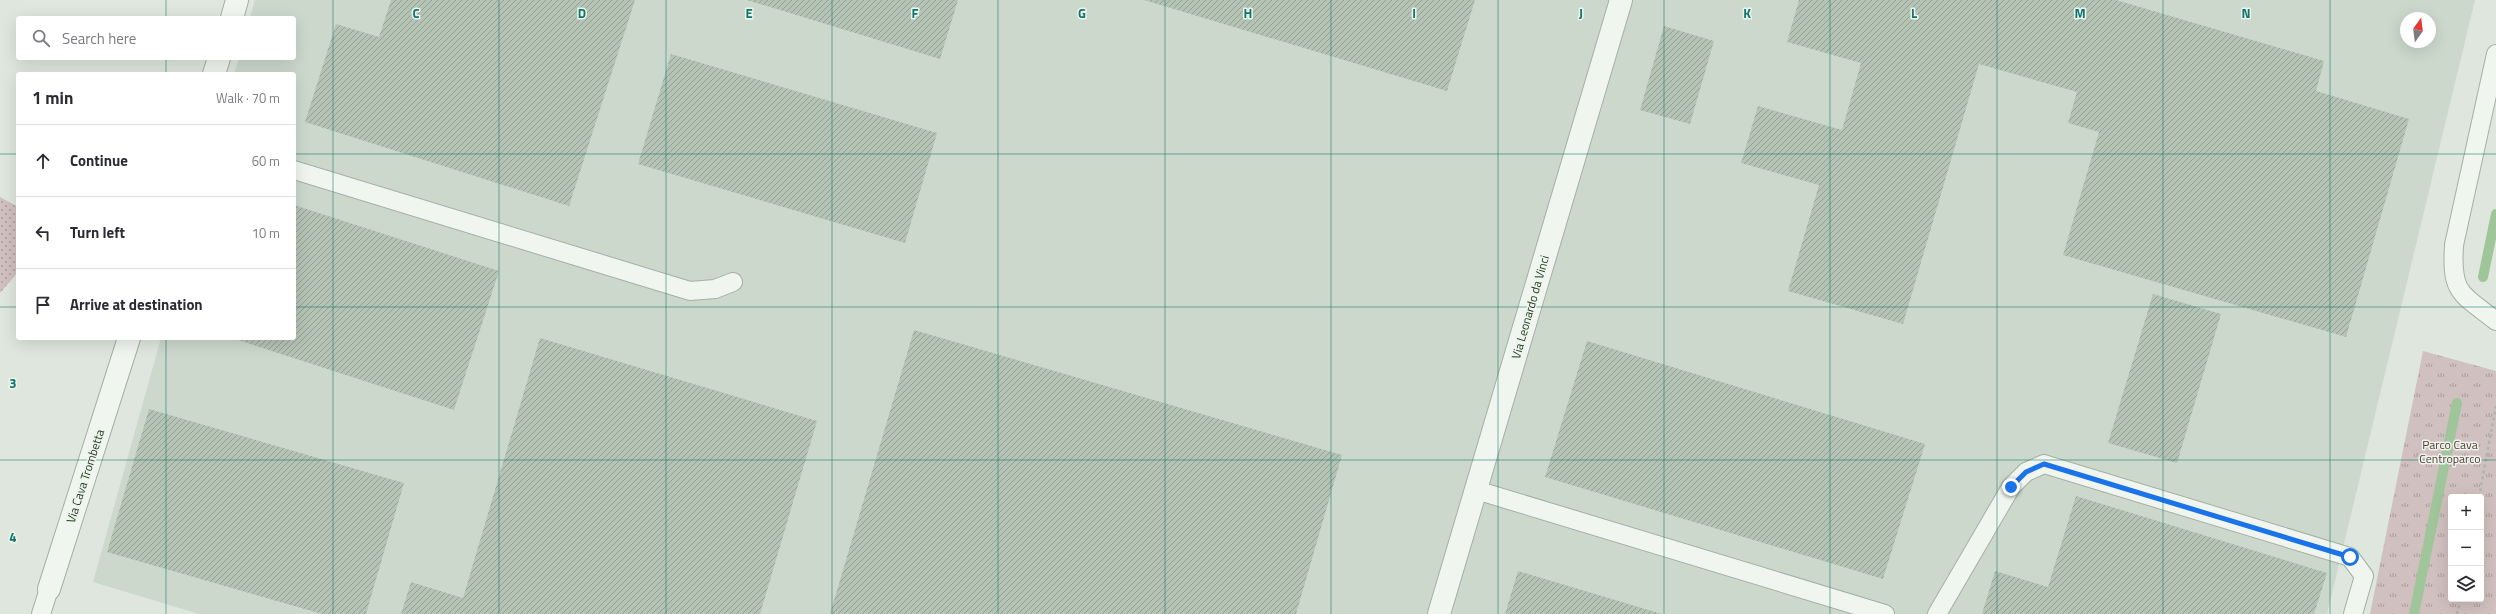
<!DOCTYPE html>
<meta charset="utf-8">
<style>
:root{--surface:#fff;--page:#f2f2f3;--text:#2b2b33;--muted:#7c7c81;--line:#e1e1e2}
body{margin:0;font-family:"Titillium Web",sans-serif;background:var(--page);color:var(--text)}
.controls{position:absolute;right:12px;bottom:12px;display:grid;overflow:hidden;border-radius:4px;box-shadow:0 4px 16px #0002}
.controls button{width:36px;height:36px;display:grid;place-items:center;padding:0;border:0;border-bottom:1px solid var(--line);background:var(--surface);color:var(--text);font:20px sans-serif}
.compass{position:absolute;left:2400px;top:12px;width:36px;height:36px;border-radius:50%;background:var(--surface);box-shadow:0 4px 16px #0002;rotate:14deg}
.stop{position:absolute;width:12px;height:12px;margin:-9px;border:3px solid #1a73e8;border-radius:50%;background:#fff}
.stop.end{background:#1a73e8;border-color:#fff;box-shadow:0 1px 4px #0008}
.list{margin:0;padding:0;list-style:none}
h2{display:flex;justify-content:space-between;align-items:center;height:52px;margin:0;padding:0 16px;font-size:17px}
h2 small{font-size:13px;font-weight:400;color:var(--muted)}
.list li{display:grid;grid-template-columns:26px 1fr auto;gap:12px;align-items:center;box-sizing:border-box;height:72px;padding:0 16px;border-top:1px solid var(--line)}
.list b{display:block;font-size:15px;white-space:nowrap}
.list em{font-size:13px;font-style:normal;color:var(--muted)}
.icon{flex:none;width:22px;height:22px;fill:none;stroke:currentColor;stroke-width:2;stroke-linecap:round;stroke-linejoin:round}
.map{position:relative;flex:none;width:2496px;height:614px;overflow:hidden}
.search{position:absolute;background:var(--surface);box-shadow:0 4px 16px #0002;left:16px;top:16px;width:280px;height:44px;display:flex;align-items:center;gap:10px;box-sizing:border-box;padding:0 14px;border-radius:4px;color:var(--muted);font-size:15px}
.panel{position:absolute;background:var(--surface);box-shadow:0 4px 16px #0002;left:16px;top:72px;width:280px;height:268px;border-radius:4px}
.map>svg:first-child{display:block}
</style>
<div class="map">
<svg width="2496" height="614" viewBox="0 0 2496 614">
<defs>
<pattern id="grass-dots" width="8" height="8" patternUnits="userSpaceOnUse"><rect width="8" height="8" fill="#d0c0bf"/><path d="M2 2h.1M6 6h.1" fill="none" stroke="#a99d9b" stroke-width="1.8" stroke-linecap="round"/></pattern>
<pattern id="park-tufts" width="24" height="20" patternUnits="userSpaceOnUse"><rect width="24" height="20" fill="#d0c0bf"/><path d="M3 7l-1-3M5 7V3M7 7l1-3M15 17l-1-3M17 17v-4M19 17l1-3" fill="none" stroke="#a99d9b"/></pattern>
<pattern id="building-hatch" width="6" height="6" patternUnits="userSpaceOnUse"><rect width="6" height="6" fill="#b5c3b5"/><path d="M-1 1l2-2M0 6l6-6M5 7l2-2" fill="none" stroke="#93a093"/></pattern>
</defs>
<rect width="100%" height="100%" fill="#dee6dd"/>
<path fill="#ccd8cb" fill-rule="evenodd" d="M 255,0 L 2475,0 L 2327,614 L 199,614 L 93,582 L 161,338 L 294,338 L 294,74 L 234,74 L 239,58 L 294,58 L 294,18 L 250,18 ZM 2406,18 L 2430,18 L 2430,42 L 2406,42 Z"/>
<path fill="url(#grass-dots)" d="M 0,197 L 18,207 L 18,272 L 0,293 Z"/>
<path fill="url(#park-tufts)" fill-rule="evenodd" d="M 2423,351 L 2496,371 L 2496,614 L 2370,614 ZM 2451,497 L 2481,497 L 2481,599 L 2451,599 Z"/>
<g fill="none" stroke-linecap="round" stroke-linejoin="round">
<path stroke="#a0c59a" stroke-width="10" d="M 2483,277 L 2496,214
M 2414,614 L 2457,403"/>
</g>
<path fill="url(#building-hatch)" d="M 391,0 L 635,0 L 569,206 L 305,122 L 336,24 L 379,37 Z
M 747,0 L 958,0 L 940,59 Z
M 1144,0 L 1475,0 L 1447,91 Z
M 1799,0 L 2116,0 L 2324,61 L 2316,91 L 2409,119 L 2346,337 L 2063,255 L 2099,132 L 2068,123 L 2077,92 L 1979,64 L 1903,324 L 1788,291 L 1819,185 L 1741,163 L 1758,106 L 1842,130 L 1861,63 L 1787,42 Z
M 1664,26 L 1714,41 L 1690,124 L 1640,110 Z
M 671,54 L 937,133 L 905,243 L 638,164 Z
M 294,205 L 499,271 L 454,410 L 232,338 L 294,338 Z
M 2153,294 L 2221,314 L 2177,463 L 2108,443 Z
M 914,330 L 1342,455 L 1296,614 L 830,614 Z
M 540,338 L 817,421 L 760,614 L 401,614 L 411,582 L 463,598 Z
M 1587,341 L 1925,444 L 1883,579 L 1545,477 Z
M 149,409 L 404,483 L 366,614 L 322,614 L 107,552 Z
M 2076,496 L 2327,573 L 2314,614 L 1982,614 L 1995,571 L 2048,587 Z
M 1518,571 L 1662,614 L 1505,614 Z"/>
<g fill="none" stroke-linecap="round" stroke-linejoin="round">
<g stroke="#a4b0a3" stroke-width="20">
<path id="service" d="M 2496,54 L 2454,245 C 2451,293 2460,293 2496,321
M 294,170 L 690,291 L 715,289 L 733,282
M 1476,490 L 1885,614
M 41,614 L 49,589
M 1937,614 L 2011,487 L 2026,472 L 2044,464 L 2350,557 L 2364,576 L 2353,614"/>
</g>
<g stroke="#a4b0a3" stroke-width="24">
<path id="minor" d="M 232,18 L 237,0
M 214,74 L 219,58
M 49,589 L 129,338
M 1439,614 L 1621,0"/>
</g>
<path stroke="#acb6ac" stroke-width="2.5" stroke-dasharray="3 3" stroke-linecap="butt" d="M 2479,497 L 2496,406
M 2457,614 L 2461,599"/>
<use href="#service" stroke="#f0f5f0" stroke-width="18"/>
<use href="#minor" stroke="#f0f5f0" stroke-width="22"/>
</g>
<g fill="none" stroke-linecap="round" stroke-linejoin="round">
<path stroke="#1a73e8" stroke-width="5" d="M 2011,487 L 2026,472 L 2044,464 L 2350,557"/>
</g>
<path fill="none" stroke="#0f766e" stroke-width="1" stroke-opacity="0.55" d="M 166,0 L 166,18M 333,0 L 333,614M 499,0 L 499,614M 666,0 L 666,614M 832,0 L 832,614M 998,0 L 998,614M 1165,0 L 1165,614M 1331,0 L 1331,614M 1498,0 L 1498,614M 1664,0 L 1664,614M 1830,0 L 1830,614M 1997,0 L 1997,614M 2163,0 L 2163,614M 2330,0 L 2330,614M 166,58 L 166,74M 0,154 L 18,154M 294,154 L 2496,154M 0,307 L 18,307M 294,307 L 2496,307M 166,338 L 166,614M 0,460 L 2496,460"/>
<g text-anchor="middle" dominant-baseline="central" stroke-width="3" stroke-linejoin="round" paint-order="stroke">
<g font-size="12" fill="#283c28" stroke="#edf4ec">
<text transform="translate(1530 307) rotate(-74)">Via Leonardo da Vinci</text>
<text transform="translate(85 476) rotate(-72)">Via Cava Trombetta</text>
</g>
<g font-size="12" fill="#573b36" stroke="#edf4ec">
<text x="2450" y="444">Parco Cava<tspan x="2450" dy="14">Centroparco</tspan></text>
</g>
</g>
<g font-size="13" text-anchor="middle" font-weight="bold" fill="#0f766e" stroke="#edf4ec" stroke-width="3" stroke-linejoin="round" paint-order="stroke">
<text x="416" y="18">C</text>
<text x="582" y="18">D</text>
<text x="749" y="18">E</text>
<text x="915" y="18">F</text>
<text x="1082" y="18">G</text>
<text x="1248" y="18">H</text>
<text x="1414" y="18">I</text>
<text x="1581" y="18">J</text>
<text x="1747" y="18">K</text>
<text x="1914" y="18">L</text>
<text x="2080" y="18">M</text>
<text x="2246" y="18">N</text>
<text x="13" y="388">3</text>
<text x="13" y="542">4</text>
</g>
</svg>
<div class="controls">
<button>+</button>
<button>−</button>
<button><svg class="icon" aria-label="layers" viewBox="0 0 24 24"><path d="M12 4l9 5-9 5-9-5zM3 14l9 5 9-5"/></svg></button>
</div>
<svg class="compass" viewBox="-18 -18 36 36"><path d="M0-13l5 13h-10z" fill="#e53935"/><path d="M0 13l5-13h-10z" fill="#7c7c81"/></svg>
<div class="stop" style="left:2350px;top:557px"></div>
<div class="stop end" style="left:2011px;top:487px"></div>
<div class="search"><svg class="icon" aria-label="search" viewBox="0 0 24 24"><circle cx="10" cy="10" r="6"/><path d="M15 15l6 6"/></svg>Search here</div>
<section class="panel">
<h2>1 min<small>Walk · 70 m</small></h2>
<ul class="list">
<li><svg class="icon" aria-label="ahead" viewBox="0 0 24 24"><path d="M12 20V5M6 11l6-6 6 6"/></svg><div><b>Continue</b></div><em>60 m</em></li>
<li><svg class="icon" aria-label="left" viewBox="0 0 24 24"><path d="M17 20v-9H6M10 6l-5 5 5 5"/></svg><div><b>Turn left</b></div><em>10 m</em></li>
<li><svg class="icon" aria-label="arrive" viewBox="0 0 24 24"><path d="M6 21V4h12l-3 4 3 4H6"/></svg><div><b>Arrive at destination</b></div></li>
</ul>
</section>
</div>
